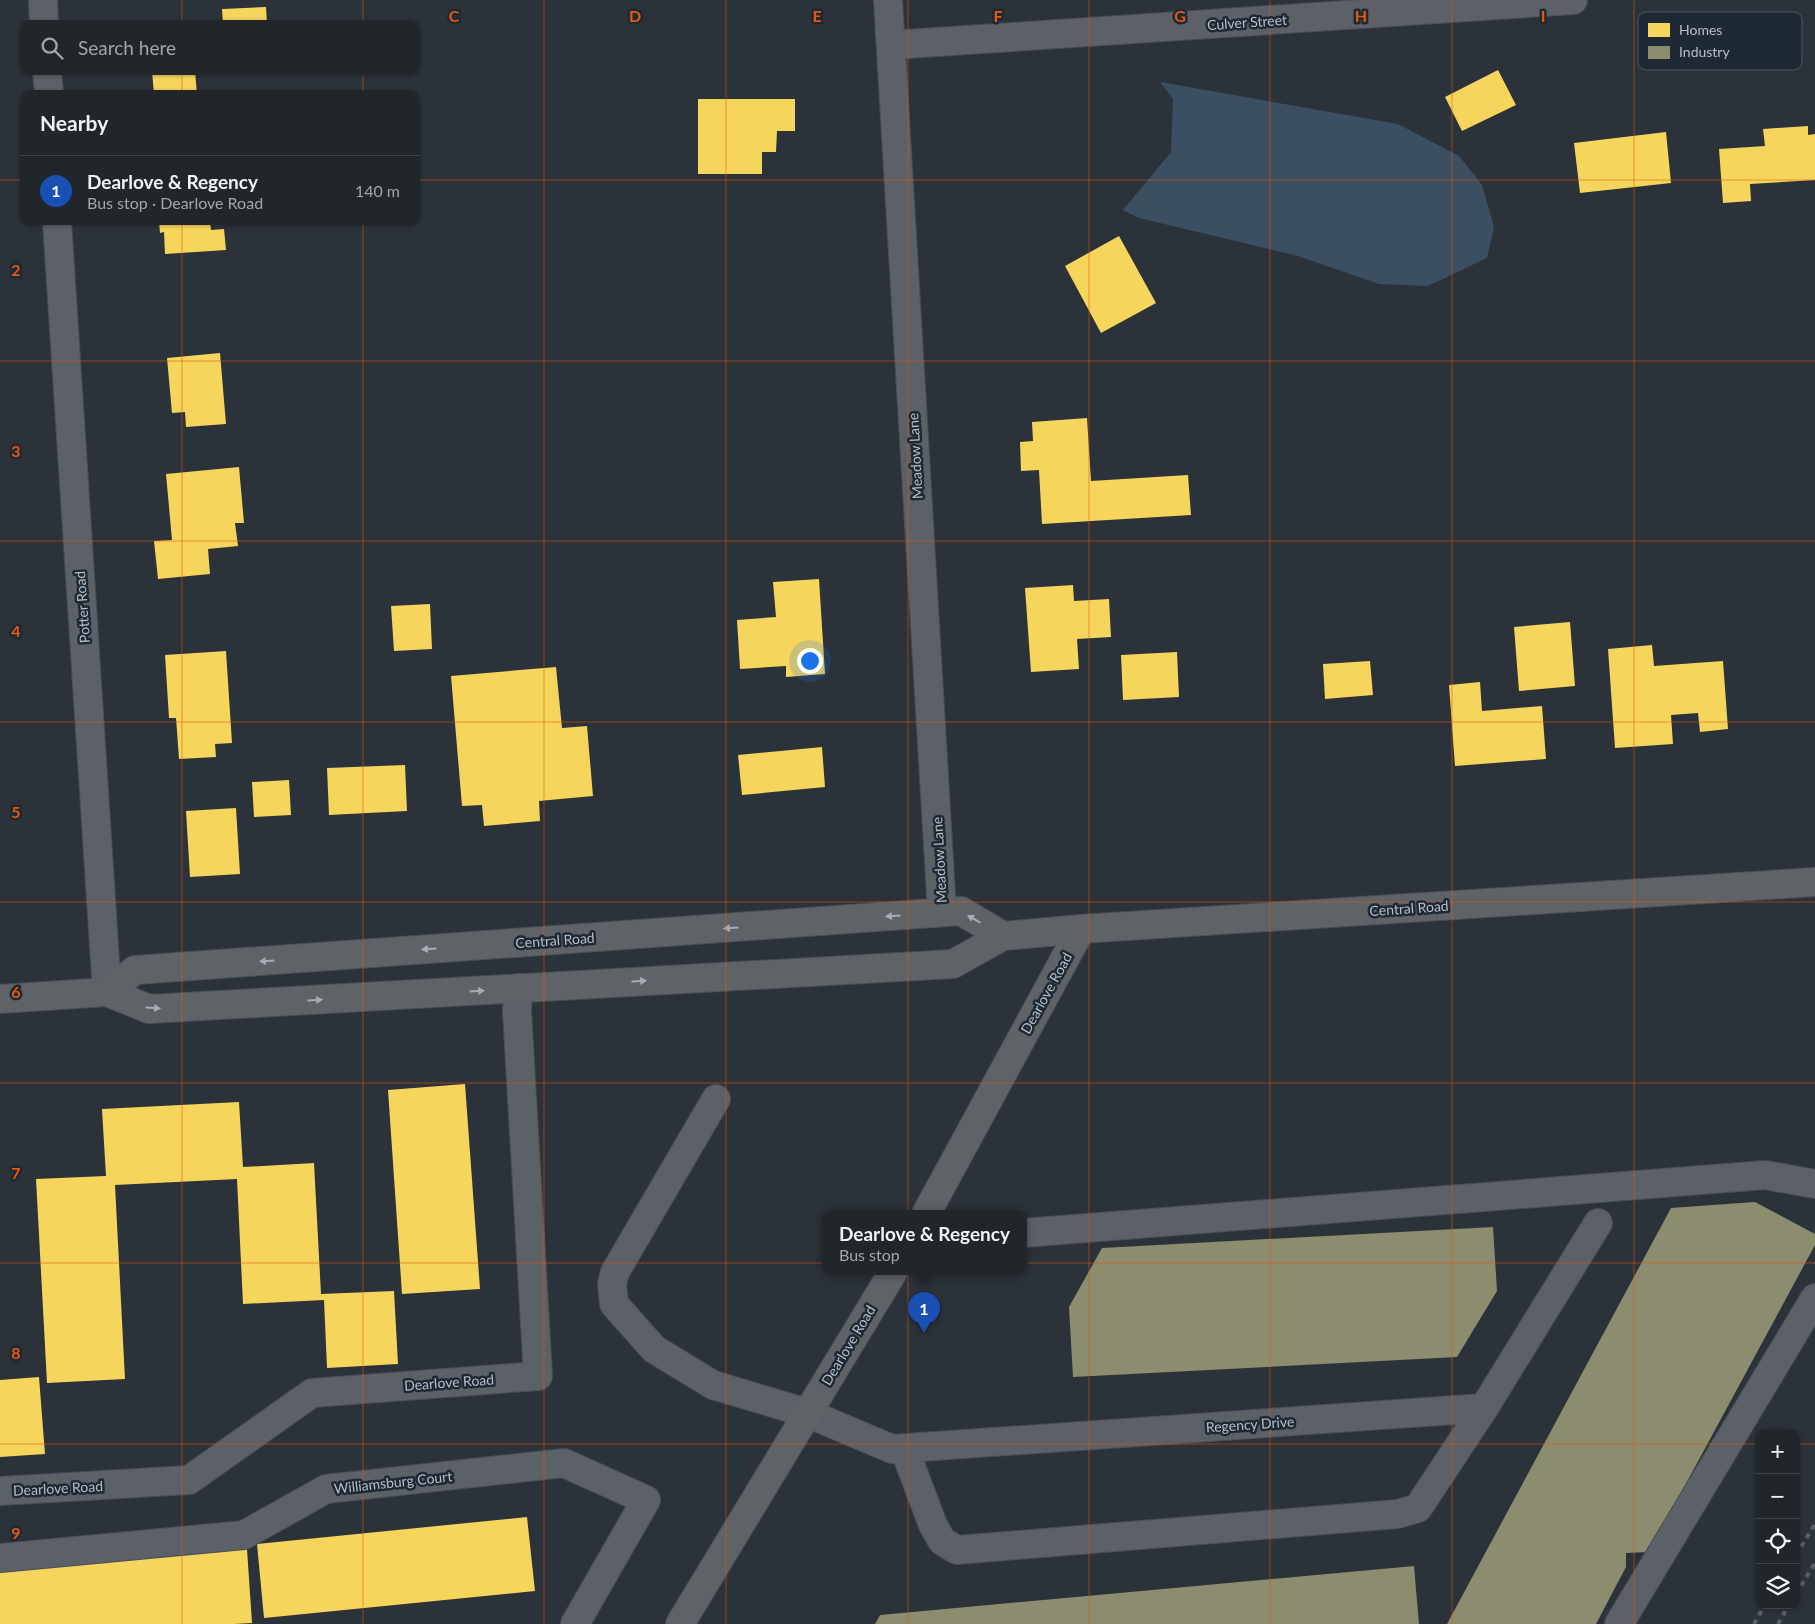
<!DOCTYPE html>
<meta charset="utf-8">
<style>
:root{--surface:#21262b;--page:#292e33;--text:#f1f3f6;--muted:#a2a5a9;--line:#3e4347;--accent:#d93025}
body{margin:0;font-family:Lato,sans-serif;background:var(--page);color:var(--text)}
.controls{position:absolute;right:15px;bottom:15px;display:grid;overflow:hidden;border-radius:10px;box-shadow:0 1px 4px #0004}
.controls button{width:45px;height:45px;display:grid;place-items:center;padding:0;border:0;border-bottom:1px solid var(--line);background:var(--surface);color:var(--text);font:25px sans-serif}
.you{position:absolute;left:809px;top:660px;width:18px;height:18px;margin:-12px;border:4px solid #fff;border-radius:50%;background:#1a73e8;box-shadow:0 0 0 8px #1a73e833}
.badge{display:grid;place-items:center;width:32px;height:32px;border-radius:50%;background:var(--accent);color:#fff;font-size:16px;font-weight:700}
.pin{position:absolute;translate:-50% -41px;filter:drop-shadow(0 1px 2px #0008)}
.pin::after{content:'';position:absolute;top:26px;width:18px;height:15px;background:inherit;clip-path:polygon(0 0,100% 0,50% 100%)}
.popup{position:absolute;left:822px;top:1210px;width:205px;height:65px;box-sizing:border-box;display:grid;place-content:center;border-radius:10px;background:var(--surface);filter:drop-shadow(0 1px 4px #0005);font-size:16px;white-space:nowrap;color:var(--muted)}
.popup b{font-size:19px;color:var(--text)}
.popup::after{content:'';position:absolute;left:50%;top:100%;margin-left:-10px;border:10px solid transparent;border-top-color:var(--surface)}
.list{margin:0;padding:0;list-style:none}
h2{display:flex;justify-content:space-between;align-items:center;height:65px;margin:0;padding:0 20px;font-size:21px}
h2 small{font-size:16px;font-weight:400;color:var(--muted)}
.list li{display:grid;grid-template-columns:32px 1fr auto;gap:15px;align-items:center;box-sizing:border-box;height:70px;padding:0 20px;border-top:1px solid var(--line)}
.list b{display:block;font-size:19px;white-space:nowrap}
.list p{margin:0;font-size:16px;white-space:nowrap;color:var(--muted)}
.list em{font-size:16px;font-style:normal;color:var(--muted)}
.icon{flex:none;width:28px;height:28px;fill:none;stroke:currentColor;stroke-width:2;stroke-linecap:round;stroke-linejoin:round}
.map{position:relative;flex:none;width:1815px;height:1624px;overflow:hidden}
.search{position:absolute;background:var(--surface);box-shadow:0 1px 4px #0004;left:20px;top:20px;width:400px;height:55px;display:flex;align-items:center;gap:12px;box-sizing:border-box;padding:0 18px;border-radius:10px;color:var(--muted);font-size:19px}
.panel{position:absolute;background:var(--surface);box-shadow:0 1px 4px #0004;left:20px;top:90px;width:400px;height:135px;border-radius:10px}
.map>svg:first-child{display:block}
</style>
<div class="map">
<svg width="1815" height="1624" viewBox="0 0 1815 1624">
<rect width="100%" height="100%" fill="#2c3239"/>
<path fill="#3b4e62" d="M 1160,82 L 1398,124 L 1459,156 L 1482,185 L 1494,227 L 1487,258 L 1428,286 L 1379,284 L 1298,256 L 1139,218 L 1123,210 L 1171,152 L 1173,99 Z"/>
<path fill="#f6d55c" d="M 266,7 L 267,24 L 223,24 L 222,9 Z
M 1498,70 L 1516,105 L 1462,131 L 1445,97 Z
M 152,71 L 195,71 L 197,94 L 154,94 Z
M 698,99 L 795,99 L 795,131 L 777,131 L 776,152 L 762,152 L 762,174 L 698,174 Z
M 1808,126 L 1808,135 L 1815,134 L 1815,180 L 1750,184 L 1751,201 L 1723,203 L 1719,149 L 1765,146 L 1763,129 Z
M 1666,132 L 1671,183 L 1580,193 L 1574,143 Z
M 159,221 L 210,221 L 211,230 L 224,229 L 226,250 L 165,254 L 164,232 L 160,233 Z
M 1119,236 L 1156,303 L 1101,333 L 1065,266 Z
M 220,353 L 226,424 L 186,427 L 185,412 L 172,413 L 167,358 Z
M 1087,418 L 1091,481 L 1188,475 L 1191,515 L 1042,524 L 1039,470 L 1021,471 L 1020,442 L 1033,441 L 1032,422 Z
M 239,467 L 244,523 L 235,523 L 238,546 L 208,549 L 210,574 L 158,579 L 154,541 L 172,540 L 166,474 Z
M 819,579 L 825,674 L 786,677 L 786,666 L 740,669 L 737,620 L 776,617 L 773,582 Z
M 1073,585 L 1074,601 L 1109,599 L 1111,637 L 1077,639 L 1079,669 L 1031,672 L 1025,588 Z
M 430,604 L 432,649 L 394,651 L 391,606 Z
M 1570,622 L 1575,686 L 1519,691 L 1514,627 Z
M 1652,645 L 1654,666 L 1723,661 L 1728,729 L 1700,732 L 1698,713 L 1671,715 L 1673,744 L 1615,748 L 1608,649 Z
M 226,651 L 232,743 L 215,744 L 216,757 L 179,759 L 176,718 L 169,718 L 165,655 Z
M 1177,652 L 1179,697 L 1123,700 L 1121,655 Z
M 1370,661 L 1373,695 L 1325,699 L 1323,664 Z
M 556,667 L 562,728 L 587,726 L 593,796 L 539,801 L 540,821 L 484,826 L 482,805 L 462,806 L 451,676 Z
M 1480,682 L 1482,711 L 1542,706 L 1546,759 L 1455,766 L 1449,685 Z
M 822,747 L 825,787 L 742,795 L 738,755 Z
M 405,765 L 407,811 L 329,815 L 327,768 Z
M 289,780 L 291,815 L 254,817 L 252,782 Z
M 236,808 L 240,874 L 190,877 L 186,811 Z
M 465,1084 L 480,1289 L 402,1294 L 388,1090 Z
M 239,1102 L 243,1167 L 314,1163 L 321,1294 L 394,1291 L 398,1364 L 327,1368 L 324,1300 L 243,1304 L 237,1179 L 115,1185 L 125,1379 L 47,1383 L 36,1179 L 106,1176 L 102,1109 Z
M 39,1377 L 45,1454 L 0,1457 L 0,1380 Z
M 527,1517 L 535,1591 L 264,1618 L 257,1544 Z
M 247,1549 L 252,1623 L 234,1624 L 0,1624 L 0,1568 Z"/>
<path fill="#8c8c6e" d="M 1755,1202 L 1815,1234 L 1815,1245 L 1649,1552 L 1626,1553 L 1626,1567 L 1596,1624 L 1447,1624 L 1671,1208 Z
M 1493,1227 L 1497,1291 L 1457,1357 L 1073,1377 L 1069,1307 L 1102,1248 Z
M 1414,1566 L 1419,1624 L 875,1624 L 880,1615 Z"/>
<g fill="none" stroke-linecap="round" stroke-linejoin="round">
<g stroke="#4a4e54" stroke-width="30">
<path id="minor" d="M 43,0 L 44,24
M 888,0 L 942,912
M 891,45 L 1573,0
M 47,71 L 49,94
M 57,221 L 107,992
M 716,1099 L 615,1272 L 612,1284 L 614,1304 L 654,1349 L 713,1385 L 807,1413 L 892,1449 L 1484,1408 L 1598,1223
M 1023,1233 L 1765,1175 L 1815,1184
M 904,1448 L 933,1525 L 942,1541 L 957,1550 L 1398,1514 L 1418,1508 L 1484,1408
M 0,1491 L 189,1480 L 312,1393 L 538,1376 L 517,1011 L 518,988
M 0,1558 L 244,1535 L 326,1489 L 564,1463 L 646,1500 L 575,1624
M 1619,1624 L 1815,1298"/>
</g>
<g stroke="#4a4f56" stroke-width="30">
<path id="major" d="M 107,992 L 135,970 L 961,911 L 1003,936
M 0,999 L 107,992 L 149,1009 L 953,964 L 1003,936 L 1081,929 L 1815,882
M 926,1214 L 1081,929
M 680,1624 L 893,1272"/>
</g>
<use href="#minor" stroke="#5c6067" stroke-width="28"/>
<use href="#major" stroke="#5f6368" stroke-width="28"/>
<path stroke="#5b5f64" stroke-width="4" stroke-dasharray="5 5" stroke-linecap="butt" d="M 1796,1555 L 1815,1524
M 1796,1594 L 1815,1563
M 1754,1624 L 1765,1605
M 1778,1624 L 1789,1605"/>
</g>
<defs><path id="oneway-solid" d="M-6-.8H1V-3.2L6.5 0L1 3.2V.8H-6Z" transform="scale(1.25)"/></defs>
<g fill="#a5adb6">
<use href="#oneway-solid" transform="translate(893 916) rotate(176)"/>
<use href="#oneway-solid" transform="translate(974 919) rotate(-150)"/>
<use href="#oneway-solid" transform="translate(731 928) rotate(176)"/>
<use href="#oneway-solid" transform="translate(429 949) rotate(176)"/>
<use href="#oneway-solid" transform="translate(267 961) rotate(176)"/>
<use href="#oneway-solid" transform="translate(639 981) rotate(-3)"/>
<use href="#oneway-solid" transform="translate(477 991) rotate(-3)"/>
<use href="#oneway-solid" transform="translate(315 1000) rotate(-3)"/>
<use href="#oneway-solid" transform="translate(153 1008) rotate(4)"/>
</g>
<path fill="none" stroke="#e8590c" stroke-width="1" stroke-opacity="0.55" d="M 182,0 L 182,24M 363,0 L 363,24M 544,0 L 544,1624M 726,0 L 726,1624M 908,0 L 908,1624M 1089,0 L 1089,1624M 1270,0 L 1270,1624M 1452,0 L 1452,1624M 1634,0 L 1634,1624M 182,71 L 182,94M 363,71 L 363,94M 0,180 L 24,180M 416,180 L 1815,180M 182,221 L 182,1624M 363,221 L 363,1624M 0,361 L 1815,361M 0,541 L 1815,541M 0,722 L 1815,722M 0,902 L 1815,902M 0,1083 L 1815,1083M 0,1263 L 1815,1263M 0,1444 L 1759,1444M 1796,1444 L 1815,1444"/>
<g text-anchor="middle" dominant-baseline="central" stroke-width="5" stroke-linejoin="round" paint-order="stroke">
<g font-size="14" fill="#b7bfc9" stroke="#1f2934">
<text transform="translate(1247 22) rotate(-4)">Culver Street</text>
<text transform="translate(915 456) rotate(-93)">Meadow Lane</text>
<text transform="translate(82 607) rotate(-94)">Potter Road</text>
<text transform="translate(939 860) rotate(-93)">Meadow Lane</text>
<text transform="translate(1409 908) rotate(-4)">Central Road</text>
<text transform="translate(555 940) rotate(-4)">Central Road</text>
<text transform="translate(1046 993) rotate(-61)">Dearlove Road</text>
<text transform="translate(848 1345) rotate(-59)">Dearlove Road</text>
<text transform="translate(449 1382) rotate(-4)">Dearlove Road</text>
<text transform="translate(1250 1424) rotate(-4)">Regency Drive</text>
<text transform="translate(393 1482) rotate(-6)">Williamsburg Court</text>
<text transform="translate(58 1488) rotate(-3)">Dearlove Road</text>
</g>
</g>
<rect x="1638" y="12" width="164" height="58" rx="8" fill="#1f2934" stroke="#4d5661" stroke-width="1"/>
<rect x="1648" y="23" width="22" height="14" fill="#f6d55c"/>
<rect x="1648" y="46" width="22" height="13" fill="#8c8c6e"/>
<g font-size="14" fill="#b7bfc9">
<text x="1679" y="35">Homes</text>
<text x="1679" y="57">Industry</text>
</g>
<g font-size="16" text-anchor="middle" font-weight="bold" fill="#e8590c" stroke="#1f2934" stroke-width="5" stroke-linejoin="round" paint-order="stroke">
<text x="454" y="22">C</text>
<text x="635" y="22">D</text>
<text x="817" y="22">E</text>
<text x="998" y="22">F</text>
<text x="1180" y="22">G</text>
<text x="1361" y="22">H</text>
<text x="1543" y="22">I</text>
<text x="16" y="276">2</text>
<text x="16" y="457">3</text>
<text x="16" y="637">4</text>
<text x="16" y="818">5</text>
<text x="16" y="998">6</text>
<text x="16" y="1179">7</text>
<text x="16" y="1359">8</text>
<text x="16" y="1539">9</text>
</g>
</svg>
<div class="controls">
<button>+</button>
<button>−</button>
<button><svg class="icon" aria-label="locate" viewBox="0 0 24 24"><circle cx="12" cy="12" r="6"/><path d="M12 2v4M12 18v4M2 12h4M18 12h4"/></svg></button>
<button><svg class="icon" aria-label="layers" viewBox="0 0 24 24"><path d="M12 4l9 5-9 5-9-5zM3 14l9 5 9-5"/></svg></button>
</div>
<div class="you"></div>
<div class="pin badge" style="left:924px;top:1333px;background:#1a4fb4">1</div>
<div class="popup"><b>Dearlove &amp; Regency</b>Bus stop</div>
<div class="search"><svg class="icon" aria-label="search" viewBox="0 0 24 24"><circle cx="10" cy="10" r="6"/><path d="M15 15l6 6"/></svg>Search here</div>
<section class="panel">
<h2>Nearby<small></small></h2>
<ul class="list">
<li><span class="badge" style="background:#1a4fb4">1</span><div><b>Dearlove &amp; Regency</b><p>Bus stop · Dearlove Road</p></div><em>140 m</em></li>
</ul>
</section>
</div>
